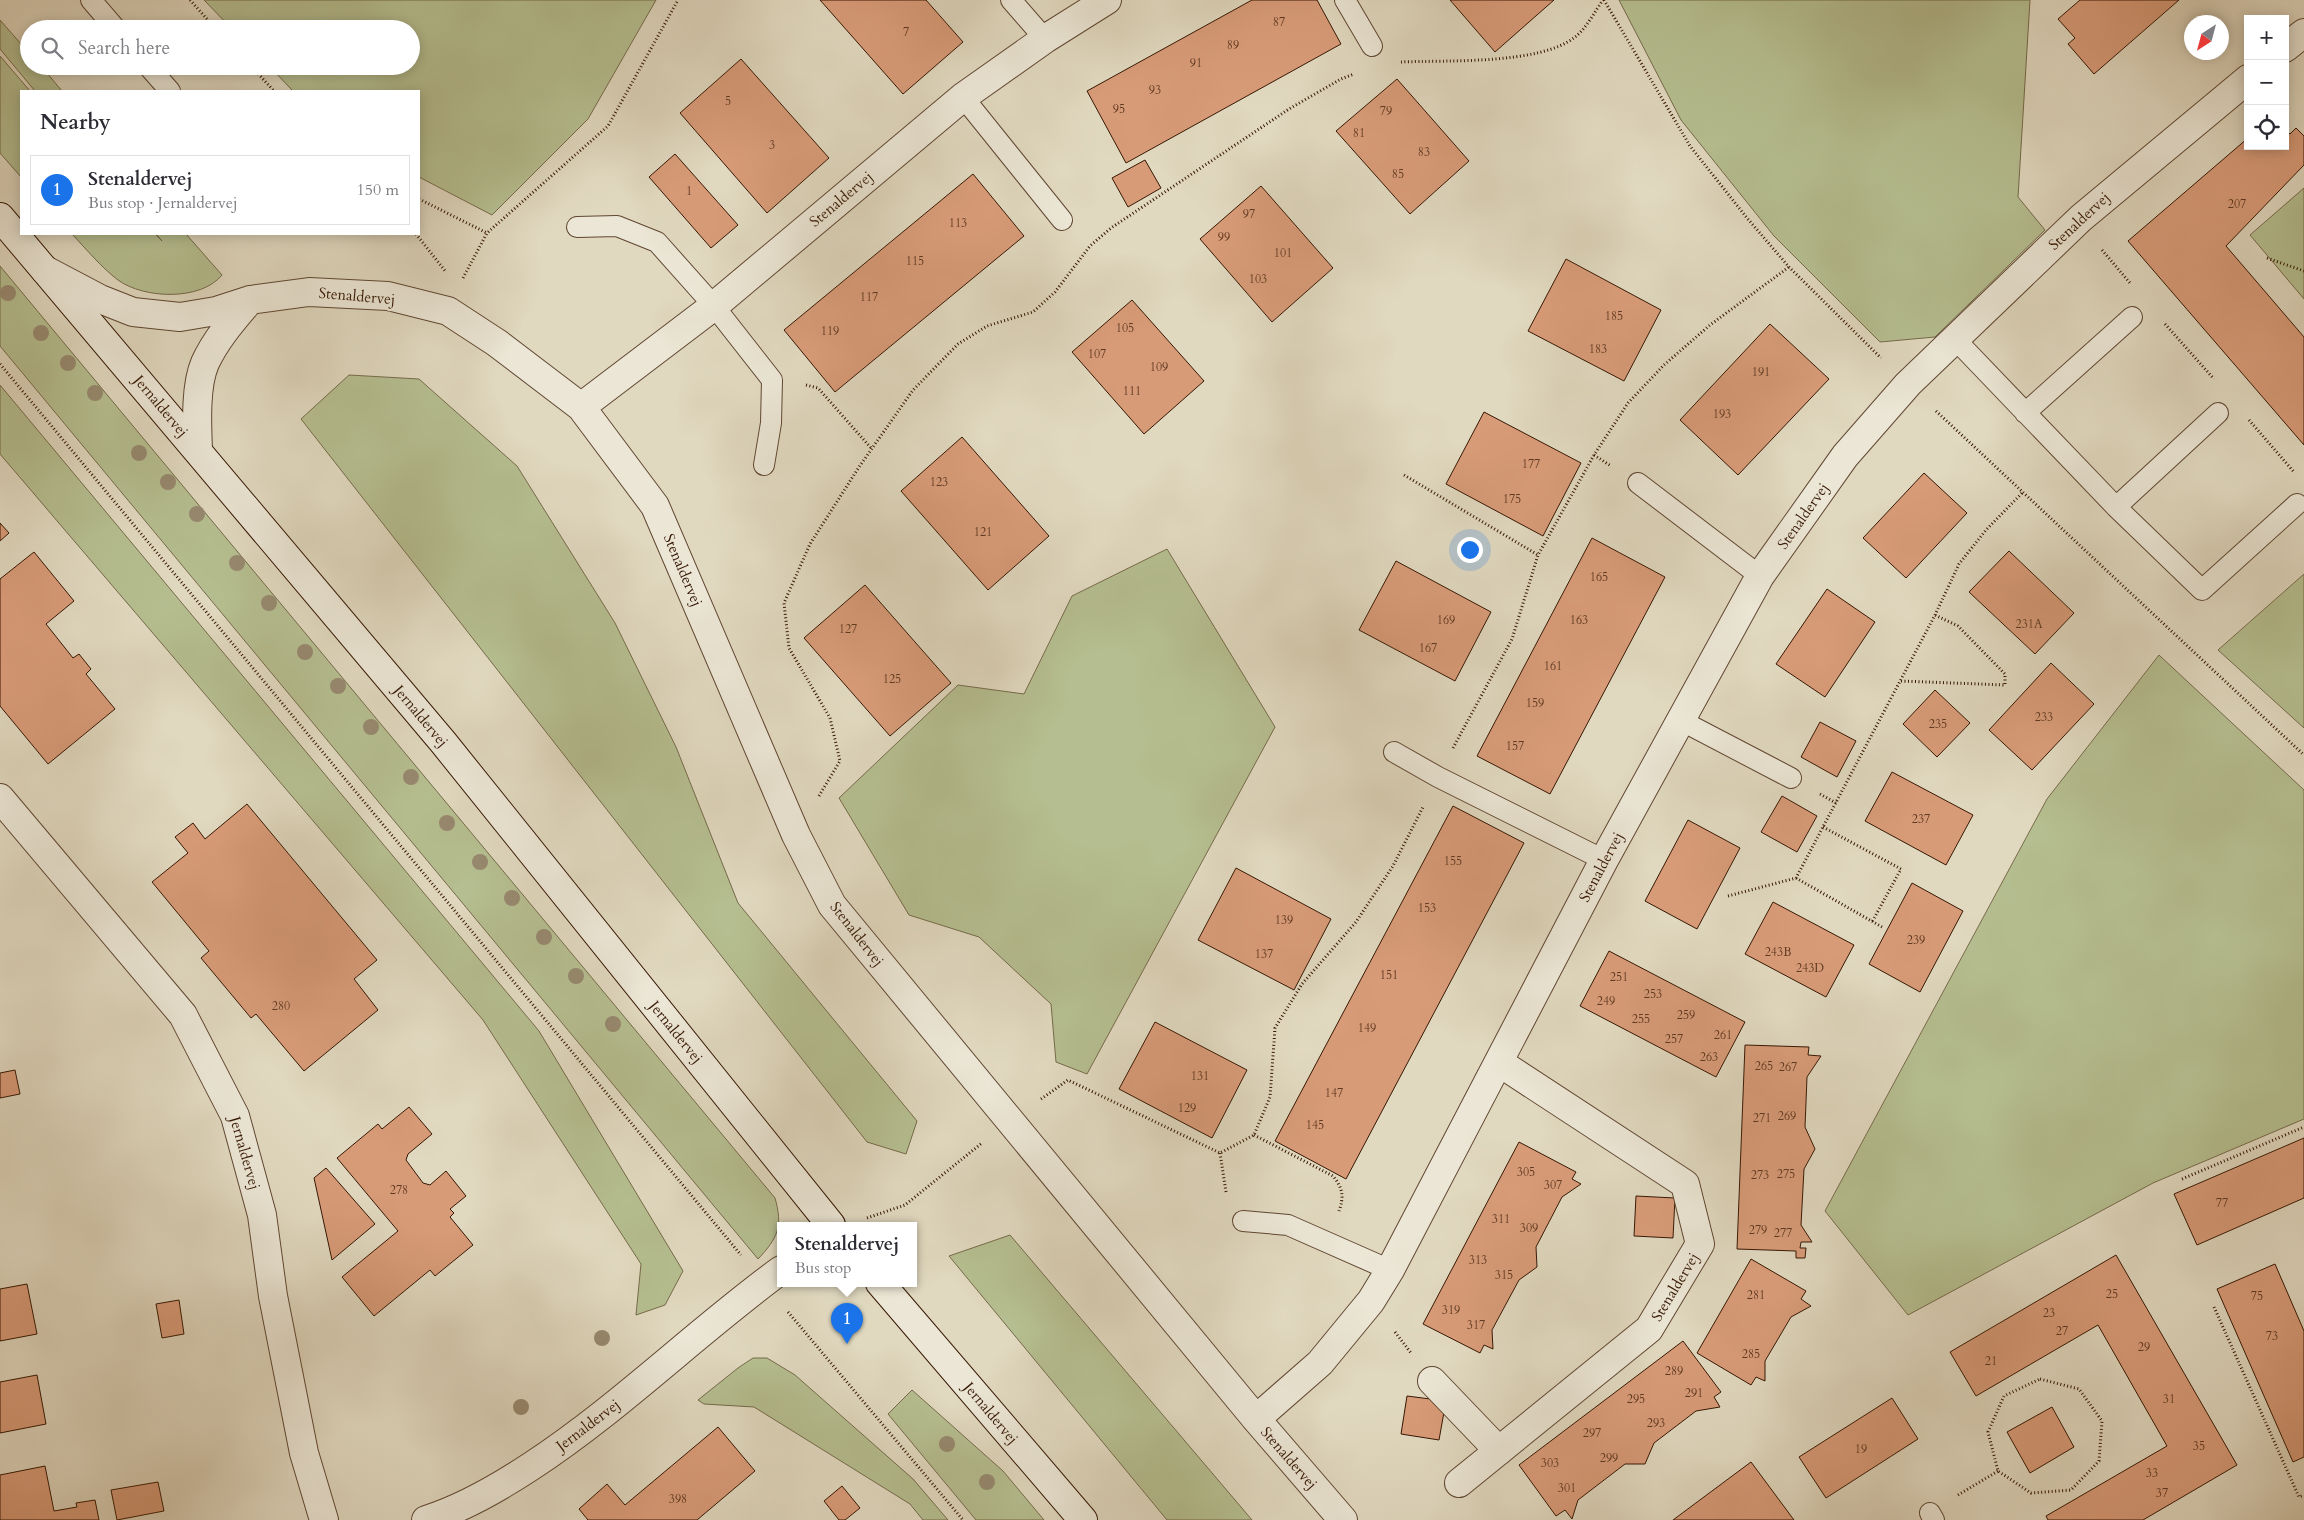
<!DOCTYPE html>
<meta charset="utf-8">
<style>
:root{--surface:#fff;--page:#f7f7f7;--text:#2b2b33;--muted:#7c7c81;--line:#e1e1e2;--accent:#1a73e8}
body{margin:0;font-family:Cardo,serif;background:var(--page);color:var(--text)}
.controls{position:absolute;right:15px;top:15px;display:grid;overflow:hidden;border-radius:0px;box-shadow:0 2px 12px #0003}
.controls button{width:45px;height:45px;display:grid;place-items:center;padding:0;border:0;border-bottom:1px solid var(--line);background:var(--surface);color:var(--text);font:25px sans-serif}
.compass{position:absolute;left:2184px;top:15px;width:45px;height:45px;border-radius:50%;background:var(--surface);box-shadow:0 2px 12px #0003;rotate:216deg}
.you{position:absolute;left:1469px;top:549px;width:18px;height:18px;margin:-12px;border:4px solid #fff;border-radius:50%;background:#1a73e8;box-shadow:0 0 0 8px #1a73e833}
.badge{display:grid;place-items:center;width:32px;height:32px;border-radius:50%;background:var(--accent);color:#fff;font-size:16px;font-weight:700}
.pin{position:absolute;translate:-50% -41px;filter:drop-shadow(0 1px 2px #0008)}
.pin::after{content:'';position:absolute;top:26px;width:18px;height:15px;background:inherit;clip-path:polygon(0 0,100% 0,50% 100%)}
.popup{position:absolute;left:777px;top:1222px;width:140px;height:65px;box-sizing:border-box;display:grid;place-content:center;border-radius:0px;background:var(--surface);filter:drop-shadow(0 1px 4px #0005);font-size:16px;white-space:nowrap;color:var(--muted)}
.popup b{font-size:19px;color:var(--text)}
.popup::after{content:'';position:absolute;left:50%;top:100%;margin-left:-10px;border:10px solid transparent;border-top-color:var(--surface)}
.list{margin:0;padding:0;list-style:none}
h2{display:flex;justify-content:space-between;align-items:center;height:65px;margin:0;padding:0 20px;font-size:21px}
h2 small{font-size:16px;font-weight:400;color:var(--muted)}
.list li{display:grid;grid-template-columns:32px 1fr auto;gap:15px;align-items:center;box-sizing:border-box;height:70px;margin:0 10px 10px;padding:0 10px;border:1px solid var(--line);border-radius:0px}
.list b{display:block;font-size:19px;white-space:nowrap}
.list p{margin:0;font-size:16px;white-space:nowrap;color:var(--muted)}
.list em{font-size:16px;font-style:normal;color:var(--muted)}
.icon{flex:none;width:28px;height:28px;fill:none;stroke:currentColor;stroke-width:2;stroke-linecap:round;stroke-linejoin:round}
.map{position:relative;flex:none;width:2304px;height:1520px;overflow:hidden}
.search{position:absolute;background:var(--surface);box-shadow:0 2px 12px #0003;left:20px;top:20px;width:400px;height:55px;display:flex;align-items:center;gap:12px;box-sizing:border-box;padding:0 18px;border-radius:28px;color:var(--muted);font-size:19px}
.panel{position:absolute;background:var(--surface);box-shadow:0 2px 12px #0003;left:20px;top:90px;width:400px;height:145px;border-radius:0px}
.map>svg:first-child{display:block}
</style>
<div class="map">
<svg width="2304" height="1520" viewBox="0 0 2304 1520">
<rect width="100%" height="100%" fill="#e0d8bf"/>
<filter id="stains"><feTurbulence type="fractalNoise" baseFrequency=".004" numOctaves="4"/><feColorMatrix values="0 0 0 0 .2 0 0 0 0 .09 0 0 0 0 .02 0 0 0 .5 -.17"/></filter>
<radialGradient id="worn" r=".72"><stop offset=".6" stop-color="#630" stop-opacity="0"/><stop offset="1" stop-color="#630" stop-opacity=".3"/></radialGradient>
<path fill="#b5be90" stroke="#766a4a" d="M 204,0 L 656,0 L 588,119 L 492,215 L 419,177 L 419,91 L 293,91 L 269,66 L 411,66 L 411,29 L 232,29 Z
M 1619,0 L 2030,0 L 2018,197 L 2045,230 L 1935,337 L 1880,342 L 1774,236 L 1681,120 Z
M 0,20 L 29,53 L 29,66 L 41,66 L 62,91 L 35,91 L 0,49 Z
M 0,56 L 30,91 L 21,91 L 21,177 L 0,153 Z
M 2304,188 L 2304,299 L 2250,235 Z
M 72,234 L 155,234 L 162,241 L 156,234 L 186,234 L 222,275 C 201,301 144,299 118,280 C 102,268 86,249 72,234 Z
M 0,266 L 775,1198 C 783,1226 778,1238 758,1259 L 0,346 Z
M 349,375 L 419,379 L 517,466 L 615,623 L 676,747 L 738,903 L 917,1121 L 906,1154 L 867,1142 L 301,419 Z
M 0,385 L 539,1031 L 683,1271 L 665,1305 L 636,1315 L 641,1264 L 483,1020 L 0,454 Z
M 1167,549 L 1275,727 L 1087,1074 L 1056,1062 L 1051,1004 L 979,937 L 909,915 L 839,798 L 958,685 L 1024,694 L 1072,596 Z
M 2304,574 L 2304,728 L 2218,650 Z
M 2159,655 L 2304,790 L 2304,1119 L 2153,1183 L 1908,1315 L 1825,1211 L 2047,799 Z
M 1010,1235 L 1252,1520 L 1167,1520 L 949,1256 Z
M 753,1358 L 767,1358 L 795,1375 L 913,1479 L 948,1520 L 923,1520 L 910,1504 L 754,1407 L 704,1404 L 698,1400 L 738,1368 Z
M 912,1390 L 1003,1471 L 1044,1520 L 976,1520 L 888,1414 Z"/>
<path fill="#d89b78" stroke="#361703" d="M 820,0 L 926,0 L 963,42 L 903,94 Z
M 1252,0 L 1317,0 L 1341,44 L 1126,163 L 1087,91 Z
M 1450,0 L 1554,0 L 1495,52 Z
M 2080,0 L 2179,0 L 2094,74 L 2068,44 L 2075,38 L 2058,19 Z
M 741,59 L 829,158 L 767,213 L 680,113 Z
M 1397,79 L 1469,161 L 1410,214 L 1336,131 Z
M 2296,128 L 2304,136 L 2304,165 L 2226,246 L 2304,337 L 2304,445 L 2128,241 L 2248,138 L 2248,146 L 2285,146 L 2285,129 L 2290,134 Z
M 675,154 L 738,225 L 711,248 L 649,177 Z
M 1145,160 L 1161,188 L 1128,207 L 1112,178 Z
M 973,174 L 1024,236 L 835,392 L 784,330 Z
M 1261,186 L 1333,268 L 1272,322 L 1200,239 Z
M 1566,259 L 1661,310 L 1624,381 L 1528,331 Z
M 1132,300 L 1204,381 L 1144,434 L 1072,352 Z
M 1770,324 L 1829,379 L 1738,475 L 1680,420 Z
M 1484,412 L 1581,463 L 1543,536 L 1446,484 Z
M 962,437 L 1049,536 L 988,590 L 901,491 Z
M 1924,473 L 1967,513 L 1906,578 L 1863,538 Z
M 0,523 L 9,533 L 0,541 Z
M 1592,538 L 1665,577 L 1550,794 L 1477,756 Z
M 2009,551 L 2074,613 L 2035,654 L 1969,592 Z
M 34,552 L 74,601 L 46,624 L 73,658 L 79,654 L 91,669 L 86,674 L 115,709 L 48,764 L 0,706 L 0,579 Z
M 1396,561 L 1491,612 L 1455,681 L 1359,630 Z
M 865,585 L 951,683 L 890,736 L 804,638 Z
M 1827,589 L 1875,622 L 1825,697 L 1776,664 Z
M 2051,663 L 2094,704 L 2032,770 L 1989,730 Z
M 1935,690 L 1970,723 L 1937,757 L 1903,724 Z
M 1820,722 L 1856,741 L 1837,777 L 1801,757 Z
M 1892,772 L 1973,815 L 1946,865 L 1865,821 Z
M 1782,796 L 1817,816 L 1797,852 L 1761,832 Z
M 247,804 L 377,960 L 354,979 L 378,1010 L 304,1071 L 256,1014 L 251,1018 L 201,958 L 209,951 L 152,882 L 188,853 L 175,837 L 193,823 L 205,839 Z
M 1453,806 L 1524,843 L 1346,1179 L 1275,1141 Z
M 1688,820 L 1740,848 L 1697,929 L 1645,901 Z
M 1236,868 L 1331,919 L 1294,990 L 1198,940 Z
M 1912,883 L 1963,911 L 1920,992 L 1869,964 Z
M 1773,902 L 1854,945 L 1826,997 L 1745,954 Z
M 1609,951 L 1745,1022 L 1716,1077 L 1580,1006 Z
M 1155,1022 L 1247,1070 L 1212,1138 L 1119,1089 Z
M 1745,1045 L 1809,1047 L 1808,1055 L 1821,1056 L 1807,1077 L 1805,1127 L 1815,1149 L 1804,1169 L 1801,1225 L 1812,1242 L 1801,1242 L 1800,1248 L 1806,1248 L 1805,1258 L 1796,1258 L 1796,1251 L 1737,1249 Z
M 15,1070 L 20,1094 L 0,1098 L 0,1073 Z
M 409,1107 L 432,1134 L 408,1154 L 406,1160 L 423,1183 L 430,1185 L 446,1171 L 466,1196 L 450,1209 L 454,1213 L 450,1217 L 473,1245 L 435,1276 L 430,1270 L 374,1316 L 342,1277 L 398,1231 L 337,1158 L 378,1124 L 382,1129 Z
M 2304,1138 L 2304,1198 L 2197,1245 L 2174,1194 Z
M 1519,1142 L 1576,1172 L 1572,1179 L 1581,1184 L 1562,1197 L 1536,1247 L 1537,1267 L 1519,1280 L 1492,1330 L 1493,1349 L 1484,1345 L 1480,1353 L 1423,1324 Z
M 326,1168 L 375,1224 L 332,1260 L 314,1178 Z
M 1636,1196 L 1675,1198 L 1673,1238 L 1634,1236 Z
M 2116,1255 L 2237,1465 L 2143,1520 L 2048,1520 L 2046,1516 L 2167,1446 L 2098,1325 L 1976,1396 L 1950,1352 Z
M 1751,1259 L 1806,1291 L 1801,1299 L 1811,1306 L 1791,1317 L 1765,1361 L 1765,1381 L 1756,1377 L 1751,1385 L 1697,1353 Z
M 2275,1264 L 2304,1331 L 2304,1457 L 2293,1462 L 2217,1289 Z
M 27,1284 L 37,1334 L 0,1341 L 0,1289 Z
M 179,1300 L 184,1334 L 162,1338 L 156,1304 Z
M 1683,1341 L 1721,1392 L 1714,1397 L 1720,1407 L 1696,1411 L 1654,1443 L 1645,1464 L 1625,1464 L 1578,1500 L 1572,1519 L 1565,1510 L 1556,1516 L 1519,1465 Z
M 37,1375 L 46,1424 L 0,1433 L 0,1382 Z
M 1407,1396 L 1446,1401 L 1439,1440 L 1401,1434 Z
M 1892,1398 L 1918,1439 L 1826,1498 L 1799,1457 Z
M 2052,1407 L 2074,1447 L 2030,1473 L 2007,1432 Z
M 718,1427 L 755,1471 L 697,1520 L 588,1520 L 579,1509 L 607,1484 L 625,1505 Z
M 1751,1462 L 1794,1520 L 1673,1520 Z
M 45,1466 L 54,1511 L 77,1507 L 76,1503 L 95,1500 L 99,1520 L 0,1520 L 0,1475 Z
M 158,1482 L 164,1511 L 117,1520 L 111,1490 Z
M 842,1486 L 860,1508 L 845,1520 L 839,1520 L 824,1501 Z"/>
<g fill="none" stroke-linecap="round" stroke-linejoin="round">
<g stroke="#604732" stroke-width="22">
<path id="lane" d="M 91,0 L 116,29
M 1011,0 L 1045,39
M 1345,0 L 1372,46
M 148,66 L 170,91
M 963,97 L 1062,220
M 577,227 L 617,226 L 657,242 L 714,306 L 772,380 L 771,423 L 764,465
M 1954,338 L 2116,507 L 2202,590 L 2297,504
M 2025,413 L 2132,317
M 1638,483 L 1760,576
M 2116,507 L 2218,413
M 1680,720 L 1791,778
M 1394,752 L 1438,777 L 1604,860
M 1243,1221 L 1288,1225 L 1390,1270
M 1930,1513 L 1934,1520"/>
</g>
<g stroke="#604732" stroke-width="30">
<path id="street" d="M 2285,48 L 2304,33
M 45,270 L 100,299 L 133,312 L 180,317 L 216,311 L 250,300 L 309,292 L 388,296 L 448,311 L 497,343 L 581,407 L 655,506 L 796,835 L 832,905 L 1256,1419 L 1343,1520
M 581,407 L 714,306 L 963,97 L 1045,39 L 1107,0
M 198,450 C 197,425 195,386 205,363 C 216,339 233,320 250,300
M 0,798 L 183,1015 L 235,1116 L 262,1215 L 273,1296 L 304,1453 L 324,1520
M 1432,1381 L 1499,1451
M 1256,1419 L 1320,1363 L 1371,1301 L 1390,1270 L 1604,860 L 1760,576 L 1845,456 L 1908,384 L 2081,218 L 2248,79
M 1459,1483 L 1649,1329 L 1700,1244 L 1685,1184 L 1500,1063
M 426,1520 C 464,1508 498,1488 530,1467 C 620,1408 695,1333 781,1270"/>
</g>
<g stroke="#361703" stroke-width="30">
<path id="secondary" d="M 0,217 L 443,742 L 831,1225
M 880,1283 L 1083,1520"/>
</g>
<path stroke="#361703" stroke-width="3" stroke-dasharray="1 2.5" stroke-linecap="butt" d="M 190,0 L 216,29
M 1604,0 L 1690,146 L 1747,218 L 1789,267 L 1881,358
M 1401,62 C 1446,60 1540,65 1575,37 C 1586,29 1595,11 1603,0
M 251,66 L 274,91
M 419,199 L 487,233
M 416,234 L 446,272
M 2102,250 L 2130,283
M 2267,258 L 2304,271
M 463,278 L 487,233 L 608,126 L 678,0
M 2165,324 L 2214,379
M 0,364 L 741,1255
M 806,385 L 818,388 L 872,449
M 1936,411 L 2304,755
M 2249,420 L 2294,472
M 1594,455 L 1611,466
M 1404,475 L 1538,555
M 1901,681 L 2005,685 L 2005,674 L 1958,626 L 1935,615
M 1453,748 L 1512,639 L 1538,555 L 1594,455 L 1628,403 L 1664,365 L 1710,325 L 1789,267
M 1820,794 L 1836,803
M 819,796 L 840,761 L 830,718 L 789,648 L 784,603 L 810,544 L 859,467 L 913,390 L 958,344 L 987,326 L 1033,312 L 1055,292 L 1090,246 L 1111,228 L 1289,109 L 1341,79 L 1354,74
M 1823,827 L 1901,869 L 1872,922
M 1796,878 L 1882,927
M 1728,896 L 1796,878 L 1935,615 L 1959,564 L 1986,530 L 2023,492
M 1041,1099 L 1068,1080 L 1220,1153 L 1254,1135 L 1270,1097 L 1275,1028 L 1302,984 L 1356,922 L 1393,866 L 1423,807
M 1254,1135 L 1333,1176 C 1343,1188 1344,1197 1339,1211
M 1220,1153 L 1226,1192
M 2182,1179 L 2304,1127
M 867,1218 L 905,1205 L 982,1143
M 2214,1307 L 2299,1497 L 2304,1495
M 788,1312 L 963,1520
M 1395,1332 L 1411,1353
M 2040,1379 L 2079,1389 L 2102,1421 L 2099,1461 L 2071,1490 L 2031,1493 L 1998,1471 L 1988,1432 L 2004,1396 Z
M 1958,1495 L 1998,1471"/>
<use href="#lane" stroke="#ebe6d5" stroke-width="20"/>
<use href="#street" stroke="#ebe6d5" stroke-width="28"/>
<use href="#secondary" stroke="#ebe6d5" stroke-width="28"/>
</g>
<g fill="#97896f">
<circle cx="8" cy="293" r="8"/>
<circle cx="41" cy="333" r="8"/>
<circle cx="68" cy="363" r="8"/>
<circle cx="95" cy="393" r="8"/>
<circle cx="139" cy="453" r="8"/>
<circle cx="168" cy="482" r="8"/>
<circle cx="197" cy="514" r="8"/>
<circle cx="237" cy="563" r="8"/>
<circle cx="269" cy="603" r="8"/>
<circle cx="305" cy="652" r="8"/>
<circle cx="338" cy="686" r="8"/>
<circle cx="371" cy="727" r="8"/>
<circle cx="411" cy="777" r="8"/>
<circle cx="447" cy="823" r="8"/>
<circle cx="480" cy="862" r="8"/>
<circle cx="512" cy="898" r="8"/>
<circle cx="544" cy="937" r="8"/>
<circle cx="576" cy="976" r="8"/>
<circle cx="613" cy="1024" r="8"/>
<circle cx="602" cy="1338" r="8"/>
<circle cx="521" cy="1407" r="8"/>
<circle cx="947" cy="1444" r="8"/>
<circle cx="987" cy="1482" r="8"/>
</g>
<g text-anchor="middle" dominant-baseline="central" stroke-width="5" stroke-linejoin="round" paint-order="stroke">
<g font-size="12" fill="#5e3820">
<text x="1279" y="22">87</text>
<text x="906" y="32">7</text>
<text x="1233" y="45">89</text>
<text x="1196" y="63">91</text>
<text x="1155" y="90">93</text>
<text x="728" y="101">5</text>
<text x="1119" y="109">95</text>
<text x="1386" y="111">79</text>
<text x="1359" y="133">81</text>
<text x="772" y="145">3</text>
<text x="1424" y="152">83</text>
<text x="1398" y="174">85</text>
<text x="689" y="191">1</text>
<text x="2237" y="204">207</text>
<text x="1249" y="214">97</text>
<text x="958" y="223">113</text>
<text x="1224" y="237">99</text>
<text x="1283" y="253">101</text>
<text x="915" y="261">115</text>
<text x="1258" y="279">103</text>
<text x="869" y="297">117</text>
<text x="1614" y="316">185</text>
<text x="1125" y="328">105</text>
<text x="830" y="331">119</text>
<text x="1598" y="349">183</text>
<text x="1097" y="354">107</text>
<text x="1159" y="367">109</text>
<text x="1761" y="372">191</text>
<text x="1132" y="391">111</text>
<text x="1722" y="414">193</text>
<text x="1531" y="464">177</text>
<text x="939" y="482">123</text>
<text x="1512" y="499">175</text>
<text x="983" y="532">121</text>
<text x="1599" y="577">165</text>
<text x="1446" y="620">169</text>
<text x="1579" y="620">163</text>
<text x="2029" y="624">231A</text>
<text x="848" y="629">127</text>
<text x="1428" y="648">167</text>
<text x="1553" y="666">161</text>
<text x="892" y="679">125</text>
<text x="1535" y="703">159</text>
<text x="2044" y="717">233</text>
<text x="1938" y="724">235</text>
<text x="1515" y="746">157</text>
<text x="1921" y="819">237</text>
<text x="1453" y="861">155</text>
<text x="1427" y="908">153</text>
<text x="1284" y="920">139</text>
<text x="1916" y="940">239</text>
<text x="1778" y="952">243B</text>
<text x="1264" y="954">137</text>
<text x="1810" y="968">243D</text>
<text x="1389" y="975">151</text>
<text x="1619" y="977">251</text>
<text x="1653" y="994">253</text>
<text x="1606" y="1001">249</text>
<text x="281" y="1006">280</text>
<text x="1686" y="1015">259</text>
<text x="1641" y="1019">255</text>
<text x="1367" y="1028">149</text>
<text x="1723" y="1035">261</text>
<text x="1674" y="1039">257</text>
<text x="1709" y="1057">263</text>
<text x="1764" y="1066">265</text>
<text x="1788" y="1067">267</text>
<text x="1200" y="1076">131</text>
<text x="1334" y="1093">147</text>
<text x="1187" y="1108">129</text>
<text x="1787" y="1116">269</text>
<text x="1762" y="1118">271</text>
<text x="1315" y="1125">145</text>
<text x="1526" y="1172">305</text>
<text x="1786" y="1174">275</text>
<text x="1760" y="1175">273</text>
<text x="1553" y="1185">307</text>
<text x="399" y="1190">278</text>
<text x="2222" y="1203">77</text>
<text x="1501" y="1219">311</text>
<text x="1529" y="1228">309</text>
<text x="1758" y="1230">279</text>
<text x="1783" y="1233">277</text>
<text x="1478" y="1260">313</text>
<text x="1504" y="1275">315</text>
<text x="2112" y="1294">25</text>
<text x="1756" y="1295">281</text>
<text x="2257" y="1296">75</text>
<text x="1451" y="1310">319</text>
<text x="2049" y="1313">23</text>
<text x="1476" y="1325">317</text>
<text x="2062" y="1331">27</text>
<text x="2272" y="1336">73</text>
<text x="2144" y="1347">29</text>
<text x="1751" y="1354">285</text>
<text x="1991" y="1361">21</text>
<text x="1674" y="1371">289</text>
<text x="1694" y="1393">291</text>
<text x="1636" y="1399">295</text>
<text x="2169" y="1399">31</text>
<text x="1656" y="1423">293</text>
<text x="1592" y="1433">297</text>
<text x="2199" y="1446">35</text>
<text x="1861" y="1449">19</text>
<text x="1609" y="1458">299</text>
<text x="1550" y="1463">303</text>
<text x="2152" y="1473">33</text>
<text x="1567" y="1488">301</text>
<text x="2162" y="1493">37</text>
<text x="678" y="1499">398</text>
</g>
<g font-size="15" fill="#361703" stroke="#ebe6d5">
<text transform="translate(841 199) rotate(-40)">Stenaldervej</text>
<text transform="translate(2079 221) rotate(-43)">Stenaldervej</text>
<text transform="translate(357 296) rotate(5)">Stenaldervej</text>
<text transform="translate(161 406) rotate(50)">Jernaldervej</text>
<text transform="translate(1803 516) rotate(-55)">Stenaldervej</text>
<text transform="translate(683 570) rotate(67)">Stenaldervej</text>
<text transform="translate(421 716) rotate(50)">Jernaldervej</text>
<text transform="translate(1601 867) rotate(-62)">Stenaldervej</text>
<text transform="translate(857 934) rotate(52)">Stenaldervej</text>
<text transform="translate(676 1032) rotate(51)">Jernaldervej</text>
<text transform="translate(245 1153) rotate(74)">Jernaldervej</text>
<text transform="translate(1675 1287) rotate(-59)">Stenaldervej</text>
<text transform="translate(991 1413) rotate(50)">Jernaldervej</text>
<text transform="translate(588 1425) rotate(-37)">Jernaldervej</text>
<text transform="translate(1289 1458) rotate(49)">Stenaldervej</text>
</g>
</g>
<rect width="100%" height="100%" filter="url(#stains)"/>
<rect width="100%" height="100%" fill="url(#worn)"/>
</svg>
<div class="controls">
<button>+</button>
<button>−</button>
<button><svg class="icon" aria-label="locate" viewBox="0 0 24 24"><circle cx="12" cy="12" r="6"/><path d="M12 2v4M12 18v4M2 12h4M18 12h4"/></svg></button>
</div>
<svg class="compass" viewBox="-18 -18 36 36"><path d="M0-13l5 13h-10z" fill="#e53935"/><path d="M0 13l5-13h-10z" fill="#7c7c81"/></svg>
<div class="you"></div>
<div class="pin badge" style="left:847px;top:1344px">1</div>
<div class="popup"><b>Stenaldervej</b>Bus stop</div>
<div class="search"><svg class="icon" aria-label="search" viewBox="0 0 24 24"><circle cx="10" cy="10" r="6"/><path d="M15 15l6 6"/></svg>Search here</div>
<section class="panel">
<h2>Nearby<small></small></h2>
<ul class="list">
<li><span class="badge">1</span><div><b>Stenaldervej</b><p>Bus stop · Jernaldervej</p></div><em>150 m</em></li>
</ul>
</section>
</div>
